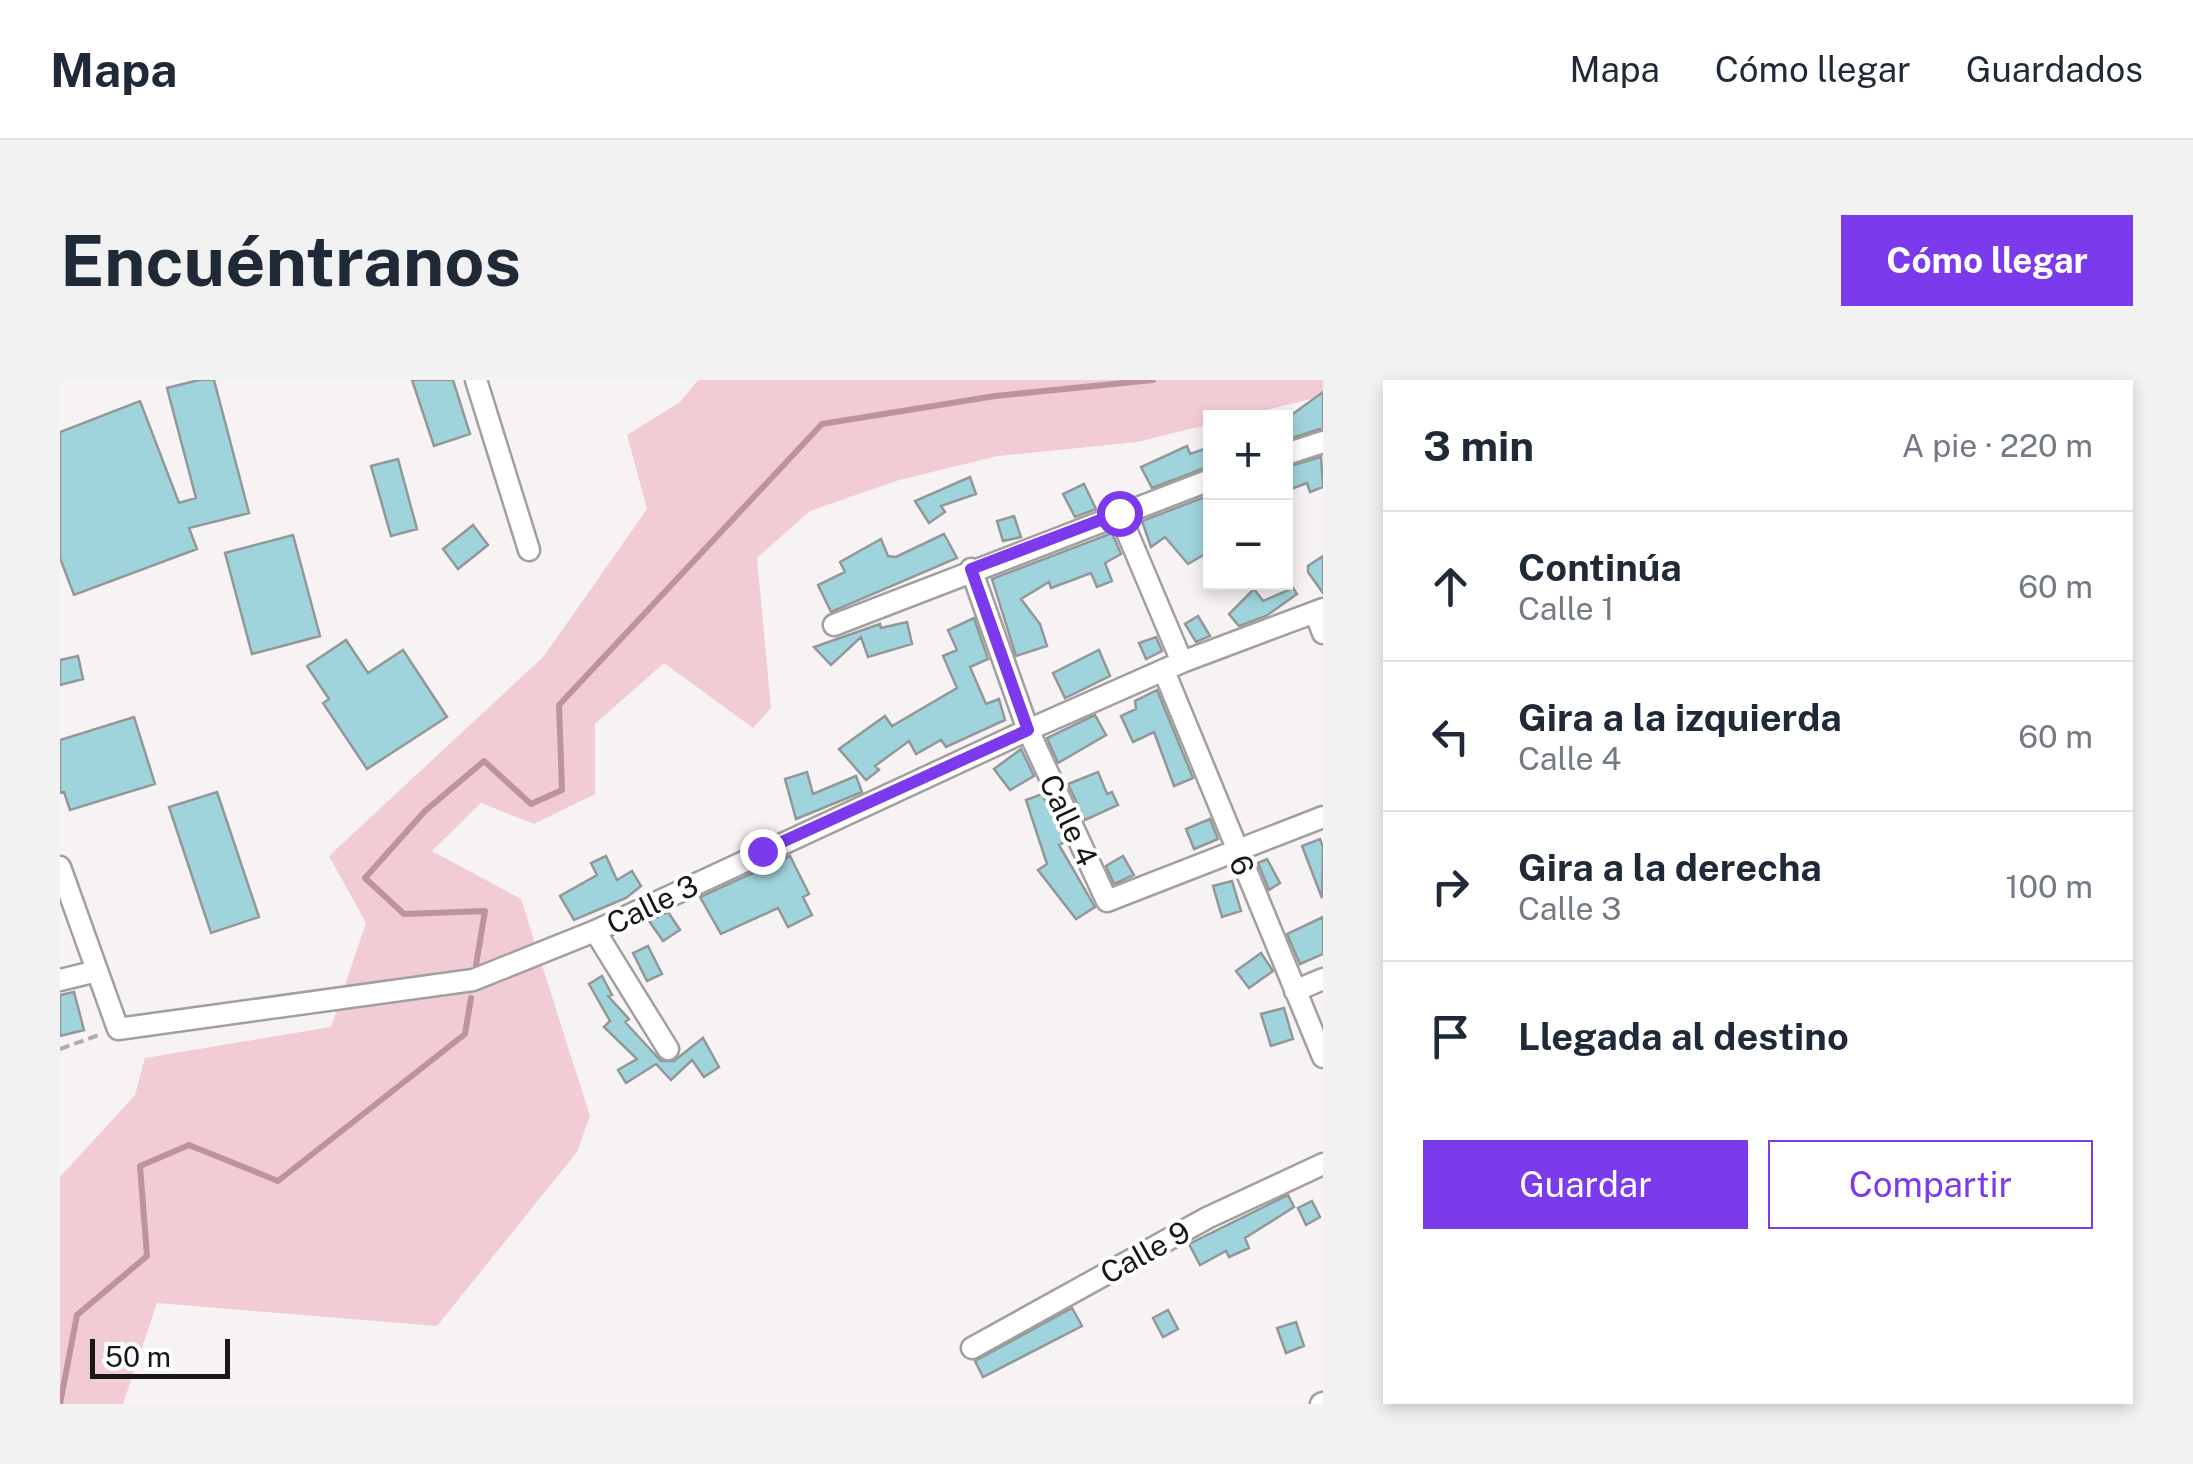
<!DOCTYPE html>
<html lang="es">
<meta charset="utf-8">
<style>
:root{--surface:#fff;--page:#f2f2f3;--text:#1f2937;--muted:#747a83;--line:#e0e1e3;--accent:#7c3aed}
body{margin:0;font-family:"Public Sans",sans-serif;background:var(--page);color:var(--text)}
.controls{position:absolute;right:30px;top:30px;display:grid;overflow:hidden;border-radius:0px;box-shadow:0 5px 15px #0003}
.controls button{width:90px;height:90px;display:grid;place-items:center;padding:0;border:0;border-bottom:2px solid var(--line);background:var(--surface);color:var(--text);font:50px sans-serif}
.scale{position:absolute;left:30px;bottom:25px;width:140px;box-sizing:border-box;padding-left:10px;border:5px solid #191818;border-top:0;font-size:28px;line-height:35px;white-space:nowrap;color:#191818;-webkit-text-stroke:8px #fff;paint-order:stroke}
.stop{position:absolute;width:30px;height:30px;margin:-22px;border:8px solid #7c3aed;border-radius:50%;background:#fff}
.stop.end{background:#7c3aed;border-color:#fff;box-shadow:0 2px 10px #0008}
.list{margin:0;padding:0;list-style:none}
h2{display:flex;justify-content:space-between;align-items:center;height:130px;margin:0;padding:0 40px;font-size:42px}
h2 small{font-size:32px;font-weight:400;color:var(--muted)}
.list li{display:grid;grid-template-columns:65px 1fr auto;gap:30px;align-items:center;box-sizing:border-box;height:150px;padding:0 40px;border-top:2px solid var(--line)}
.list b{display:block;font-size:38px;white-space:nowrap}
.list p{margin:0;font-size:32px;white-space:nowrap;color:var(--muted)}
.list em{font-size:32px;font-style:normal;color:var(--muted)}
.actions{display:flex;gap:20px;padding:30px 40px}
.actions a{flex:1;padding:22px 0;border:2px solid var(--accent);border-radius:0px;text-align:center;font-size:35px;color:var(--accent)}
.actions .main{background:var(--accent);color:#fff}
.icon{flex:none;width:55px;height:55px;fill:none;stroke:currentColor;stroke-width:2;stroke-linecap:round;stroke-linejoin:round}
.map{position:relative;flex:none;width:1263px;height:1024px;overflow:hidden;border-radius:0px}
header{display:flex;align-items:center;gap:60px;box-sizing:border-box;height:140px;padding:0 50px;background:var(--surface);border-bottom:2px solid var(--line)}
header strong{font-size:48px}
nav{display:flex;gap:55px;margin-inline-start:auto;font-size:35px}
.intro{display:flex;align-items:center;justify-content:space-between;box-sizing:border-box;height:240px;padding:0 60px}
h1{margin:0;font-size:70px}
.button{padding:25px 45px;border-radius:0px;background:var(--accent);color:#fff;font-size:35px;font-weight:700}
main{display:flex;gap:60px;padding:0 60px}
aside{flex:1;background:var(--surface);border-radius:0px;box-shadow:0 5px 15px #0003}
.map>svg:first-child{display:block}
</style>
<header>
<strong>Mapa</strong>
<nav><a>Mapa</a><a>Cómo llegar</a><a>Guardados</a></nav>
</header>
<div class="intro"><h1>Encuéntranos</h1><a class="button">Cómo llegar</a></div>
<main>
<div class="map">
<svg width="1263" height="1024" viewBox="0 0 1263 1024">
<rect width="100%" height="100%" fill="#f7f3f4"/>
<path fill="#f2ccd4" d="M 638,0 L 1263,0 L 1263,16 L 1177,37 L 1150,38 L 1150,44 L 1078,62 L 938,76 L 839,100 L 750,131 L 697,178 L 711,328 L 693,348 L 604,283 L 535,344 L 535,414 L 474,444 L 421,423 L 372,471 L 461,519 L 530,736 L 517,772 L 377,946 L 97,923 L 63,1024 L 0,1024 L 0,797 L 75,715 L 85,678 L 271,647 L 306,543 L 269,476 L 484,276 L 587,129 L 567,55 L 620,22 Z"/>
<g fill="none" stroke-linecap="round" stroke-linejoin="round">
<path stroke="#bf939d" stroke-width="6" d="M 416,585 L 425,531 L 344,534 L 305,498 L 365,431 L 424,381 L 471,424 L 502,410 L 499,325 L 762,44 L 935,16 L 1093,0
M 0,1024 L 17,935 L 87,876 L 80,786 L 129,765 L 218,801 L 405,654 L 411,618"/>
</g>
<path fill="#a0d4dc" stroke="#939798" stroke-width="2.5" d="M 139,0 L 154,0 L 189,133 L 129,148 L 137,169 L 14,215 L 0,178 L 0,52 L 80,21 L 119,123 L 136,118 L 107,8 Z
M 352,0 L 393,0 L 410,54 L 374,66 Z
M 1263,12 L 1263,48 L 1226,60 L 1226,39 Z
M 1127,66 L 1130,74 L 1150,67 L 1150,86 L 1092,108 L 1081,87 Z
M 1261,77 L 1263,107 L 1250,112 L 1247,103 L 1226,111 L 1226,87 Z
M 338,79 L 357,149 L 331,156 L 311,86 Z
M 910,97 L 916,114 L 881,126 L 885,132 L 869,143 L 855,121 Z
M 1024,104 L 1036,129 L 1015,137 L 1003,114 Z
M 1150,115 L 1150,171 L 1128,184 L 1105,157 L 1091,167 L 1082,141 Z
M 954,136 L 961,157 L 943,161 L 937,141 Z
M 413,145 L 428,165 L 398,189 L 383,169 Z
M 1052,153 L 1061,174 L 1045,183 L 1052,201 L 1037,207 L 1031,193 L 991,208 L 989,202 L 961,219 L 980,244 L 987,266 L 956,276 L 932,199 Z
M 884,154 L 897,178 L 771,232 L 758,205 L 785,192 L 780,182 L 821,159 L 828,176 L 836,177 Z
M 233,155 L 260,256 L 192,274 L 165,173 Z
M 1263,176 L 1263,213 L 1248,192 L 1248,186 Z
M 1233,208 L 1237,214 L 1206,236 L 1179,246 L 1169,234 L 1194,209 L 1203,221 Z
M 1138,236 L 1150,256 L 1136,262 L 1125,244 Z
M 914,238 L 928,279 L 910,287 L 926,324 L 939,319 L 945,340 L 886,367 L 881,360 L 856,374 L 849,361 L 815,386 L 819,390 L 806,400 L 779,369 L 825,336 L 832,346 L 897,308 L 883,276 L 897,270 L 888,250 Z
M 847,242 L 852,264 L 808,277 L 801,257 L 771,285 L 754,267 L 820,244 L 821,248 Z
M 1096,257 L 1102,271 L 1086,279 L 1079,263 Z
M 286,260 L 308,293 L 343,270 L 387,337 L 307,389 L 263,323 L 269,319 L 247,286 Z
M 1039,270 L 1050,296 L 1005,318 L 993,293 Z
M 18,276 L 23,299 L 0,305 L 0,280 Z
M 1097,310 L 1133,398 L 1114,406 L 1094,352 L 1073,362 L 1061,336 L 1076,329 L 1075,321 Z
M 1035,335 L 1046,355 L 998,383 L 987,358 Z
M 74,337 L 95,404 L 10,430 L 4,412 L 0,413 L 0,360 Z
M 961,369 L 974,396 L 950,410 L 934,389 Z
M 747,392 L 753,414 L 796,396 L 802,412 L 736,439 L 725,399 Z
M 1038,392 L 1047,414 L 1052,412 L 1058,425 L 1025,440 L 1008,404 Z
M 157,412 L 199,537 L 151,553 L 109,427 Z
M 982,414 L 1005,462 L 999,465 L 1035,527 L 1016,539 L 978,490 L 987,484 L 966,420 Z
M 1150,439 L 1158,459 L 1134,469 L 1126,449 Z
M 1260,459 L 1263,467 L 1262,518 L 1242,466 Z
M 546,476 L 557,500 L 572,491 L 581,506 L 566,518 L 514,540 L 500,516 L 537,495 L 531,483 Z
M 730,476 L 749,514 L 743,517 L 752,535 L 728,547 L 718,528 L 661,554 L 640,517 Z
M 1063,476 L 1074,495 L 1054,504 L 1046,486 Z
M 1207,479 L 1220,503 L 1209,510 L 1198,483 Z
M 1172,501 L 1181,531 L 1162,537 L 1153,506 Z
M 608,532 L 620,550 L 603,561 L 589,541 Z
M 1263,537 L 1263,574 L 1240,584 L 1227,554 Z
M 588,566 L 602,594 L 587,601 L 573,573 Z
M 1201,573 L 1213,591 L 1189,608 L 1176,591 Z
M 542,596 L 552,615 L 548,616 L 569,639 L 565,642 L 601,681 L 614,681 L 643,658 L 659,687 L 644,697 L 632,680 L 611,700 L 596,684 L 566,703 L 558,690 L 577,679 L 544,647 L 550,641 L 529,604 Z
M 14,612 L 24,650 L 0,656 L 0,615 Z
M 1224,628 L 1233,659 L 1211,666 L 1201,634 Z
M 1228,815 L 1234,827 L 1185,858 L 1189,868 L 1169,877 L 1166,871 L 1140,885 L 1129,864 Z
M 1252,821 L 1260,837 L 1246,845 L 1238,828 Z
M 1012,928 L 1022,946 L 923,997 L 915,981 Z
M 1108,930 L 1118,949 L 1103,957 L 1093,938 Z
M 1236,942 L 1244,966 L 1226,973 L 1217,948 Z"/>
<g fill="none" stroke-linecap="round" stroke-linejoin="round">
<g stroke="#a39fa0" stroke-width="25">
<path id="minor" d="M 416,0 L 469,170
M 1226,74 L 1263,62
M 1059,133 L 1122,282
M 911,189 L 968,350 L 1047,521 L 1263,437
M 1255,232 L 1263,253
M 774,245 L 1150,100
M 1104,291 L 1263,677
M 0,487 L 58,649 L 413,600 L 535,551 L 968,350 L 1122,282 L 1263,229
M 535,551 L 608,669
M 0,600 L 37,591
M 1235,611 L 1263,599
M 912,968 L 1147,838 L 1263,784
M 1261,1024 L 1263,1023"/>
</g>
<path stroke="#b0adae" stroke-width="4" stroke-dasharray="10 5" stroke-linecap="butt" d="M 0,669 L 39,655"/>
<use href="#minor" stroke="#fff" stroke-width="20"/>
</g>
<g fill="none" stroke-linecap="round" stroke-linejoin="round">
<path stroke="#7c3aed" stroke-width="12" d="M 702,471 L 968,350 L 911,189 L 1059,133"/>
</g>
<g text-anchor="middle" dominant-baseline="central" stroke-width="8" stroke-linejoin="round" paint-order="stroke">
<g font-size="30" fill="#191818" stroke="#fff">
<text transform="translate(1009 440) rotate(65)">Calle 4</text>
<text transform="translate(1182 485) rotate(67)">6</text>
<text transform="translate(592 524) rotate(-26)">Calle 3</text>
<text transform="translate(1085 872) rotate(-29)">Calle 9</text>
</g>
</g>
</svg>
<div class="controls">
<button>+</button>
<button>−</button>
</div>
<div class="scale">50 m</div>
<div class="stop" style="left:1059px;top:133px"></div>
<div class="stop end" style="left:702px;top:471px"></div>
</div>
<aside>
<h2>3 min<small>A pie · 220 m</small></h2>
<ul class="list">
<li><svg class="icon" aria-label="ahead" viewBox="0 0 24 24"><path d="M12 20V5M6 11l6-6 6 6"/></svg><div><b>Continúa</b><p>Calle 1</p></div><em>60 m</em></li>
<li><svg class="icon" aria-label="left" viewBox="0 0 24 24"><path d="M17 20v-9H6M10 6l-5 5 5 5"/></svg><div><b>Gira a la izquierda</b><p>Calle 4</p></div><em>60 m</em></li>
<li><svg class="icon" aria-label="right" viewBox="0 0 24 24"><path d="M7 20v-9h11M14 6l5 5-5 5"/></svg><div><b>Gira a la derecha</b><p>Calle 3</p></div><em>100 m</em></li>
<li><svg class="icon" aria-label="arrive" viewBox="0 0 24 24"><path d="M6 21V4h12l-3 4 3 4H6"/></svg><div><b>Llegada al destino</b></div></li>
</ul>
<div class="actions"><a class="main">Guardar</a><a>Compartir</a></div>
</aside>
</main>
